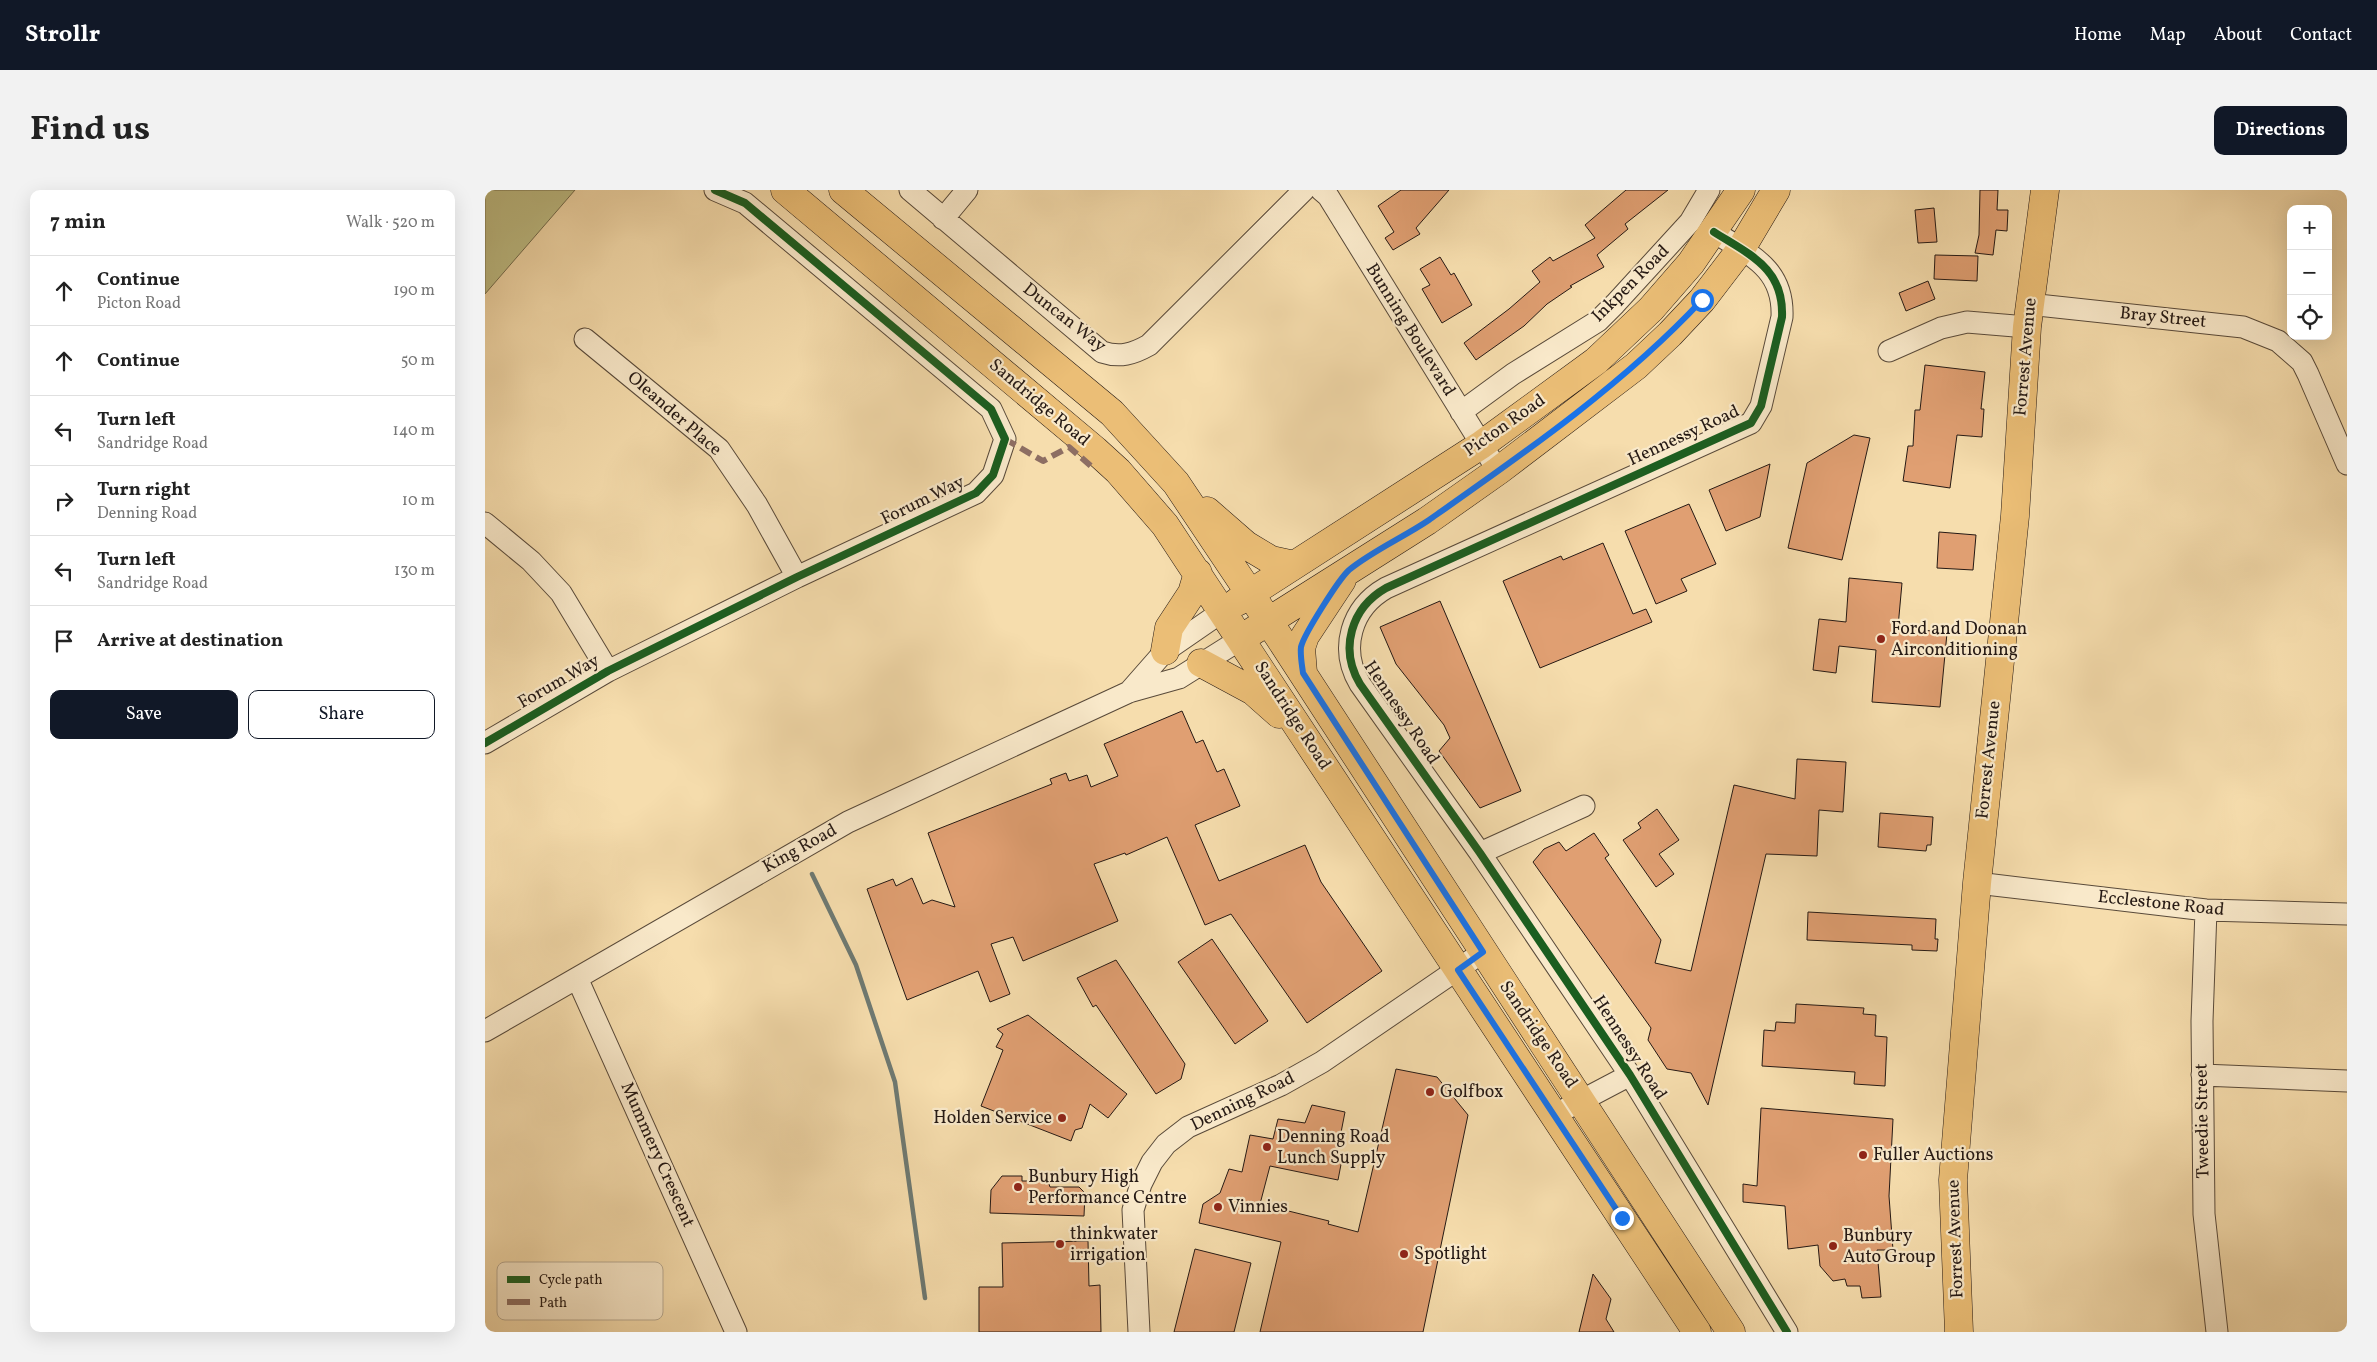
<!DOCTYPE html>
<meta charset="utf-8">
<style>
:root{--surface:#fff;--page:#f2f2f2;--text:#222;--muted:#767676;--line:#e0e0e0;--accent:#111827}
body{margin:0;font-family:Vollkorn,serif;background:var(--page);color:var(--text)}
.controls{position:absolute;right:15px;top:15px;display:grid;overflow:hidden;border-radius:10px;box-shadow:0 5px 20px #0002}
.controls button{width:45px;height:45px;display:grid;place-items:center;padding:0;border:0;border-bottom:1px solid var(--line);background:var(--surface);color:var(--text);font:25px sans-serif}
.stop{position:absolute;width:15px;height:15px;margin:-11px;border:4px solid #1a73e8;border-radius:50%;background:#fff}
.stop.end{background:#1a73e8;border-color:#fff;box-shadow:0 1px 5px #0008}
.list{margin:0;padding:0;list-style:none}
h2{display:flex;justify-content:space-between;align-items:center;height:65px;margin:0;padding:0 20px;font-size:21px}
h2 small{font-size:16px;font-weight:400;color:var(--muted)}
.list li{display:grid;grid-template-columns:32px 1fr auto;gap:15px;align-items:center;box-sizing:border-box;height:70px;padding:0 20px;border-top:1px solid var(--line)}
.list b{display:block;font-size:19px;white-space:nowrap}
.list p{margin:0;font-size:16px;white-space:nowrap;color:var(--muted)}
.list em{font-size:16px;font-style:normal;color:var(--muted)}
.actions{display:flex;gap:10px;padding:15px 20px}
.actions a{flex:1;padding:11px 0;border:1px solid var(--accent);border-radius:10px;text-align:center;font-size:18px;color:var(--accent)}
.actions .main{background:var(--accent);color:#fff}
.icon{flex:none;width:28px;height:28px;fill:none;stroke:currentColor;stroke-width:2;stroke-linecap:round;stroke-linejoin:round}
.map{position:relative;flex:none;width:1862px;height:1142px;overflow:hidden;border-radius:10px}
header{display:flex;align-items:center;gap:30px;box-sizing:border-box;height:70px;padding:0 25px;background:var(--accent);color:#fff}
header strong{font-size:24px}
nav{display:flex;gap:28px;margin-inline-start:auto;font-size:18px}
.intro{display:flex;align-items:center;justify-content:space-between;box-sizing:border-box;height:120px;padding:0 30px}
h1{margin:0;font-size:35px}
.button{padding:12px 22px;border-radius:10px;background:var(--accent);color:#fff;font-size:18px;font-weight:700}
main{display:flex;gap:30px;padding:0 30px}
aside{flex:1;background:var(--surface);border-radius:10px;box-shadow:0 5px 20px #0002}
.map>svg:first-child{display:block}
</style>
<header>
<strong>Strollr</strong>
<nav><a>Home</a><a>Map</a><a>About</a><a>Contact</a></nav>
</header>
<div class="intro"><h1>Find us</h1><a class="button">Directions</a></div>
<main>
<aside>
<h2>7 min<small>Walk · 520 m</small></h2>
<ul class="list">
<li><svg class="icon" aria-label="ahead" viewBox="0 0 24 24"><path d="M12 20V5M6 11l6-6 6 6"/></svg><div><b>Continue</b><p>Picton Road</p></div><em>190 m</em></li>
<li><svg class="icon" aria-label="ahead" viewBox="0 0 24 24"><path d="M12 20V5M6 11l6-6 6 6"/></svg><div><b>Continue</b></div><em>50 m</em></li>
<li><svg class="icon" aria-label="left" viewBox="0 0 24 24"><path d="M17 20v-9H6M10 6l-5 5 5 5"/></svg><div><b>Turn left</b><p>Sandridge Road</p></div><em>140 m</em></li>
<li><svg class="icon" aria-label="right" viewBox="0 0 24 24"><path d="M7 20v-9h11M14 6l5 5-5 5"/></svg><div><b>Turn right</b><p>Denning Road</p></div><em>10 m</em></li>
<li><svg class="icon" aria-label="left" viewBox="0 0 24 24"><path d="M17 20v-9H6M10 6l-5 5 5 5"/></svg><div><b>Turn left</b><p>Sandridge Road</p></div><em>130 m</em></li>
<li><svg class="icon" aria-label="arrive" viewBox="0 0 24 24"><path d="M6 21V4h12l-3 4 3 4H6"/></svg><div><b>Arrive at destination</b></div></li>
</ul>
<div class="actions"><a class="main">Save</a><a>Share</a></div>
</aside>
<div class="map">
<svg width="1862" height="1142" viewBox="0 0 1862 1142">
<rect width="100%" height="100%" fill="#f6ddad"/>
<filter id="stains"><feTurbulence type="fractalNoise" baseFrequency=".004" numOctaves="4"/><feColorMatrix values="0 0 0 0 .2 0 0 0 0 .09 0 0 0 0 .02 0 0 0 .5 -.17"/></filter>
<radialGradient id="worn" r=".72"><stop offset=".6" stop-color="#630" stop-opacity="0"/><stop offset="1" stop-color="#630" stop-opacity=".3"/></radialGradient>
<path fill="#c0c087" stroke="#726c4e" d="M 0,0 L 90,0 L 0,104 Z"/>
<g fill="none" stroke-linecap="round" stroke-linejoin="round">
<path stroke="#6e7a73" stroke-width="4.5" d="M 327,684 L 371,775 L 410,892 L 440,1108"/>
</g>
<path fill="#e09f72" stroke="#251914" d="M 916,0 L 964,0 L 931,38 L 935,44 L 908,60 L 900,48 L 909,42 L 893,16 Z
M 1141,0 L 1183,0 L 1140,34 L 1143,39 L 1112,65 L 1119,77 L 1085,96 L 1087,97 L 1062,114 L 1039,136 L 991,170 L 979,153 L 1024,119 L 1055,92 L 1047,81 L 1065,67 L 1068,71 L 1110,48 L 1100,35 Z
M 1495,0 L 1513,0 L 1512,20 L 1523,20 L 1522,41 L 1511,40 L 1508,65 L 1490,63 L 1494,45 Z
M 1449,18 L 1452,52 L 1433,53 L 1430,20 Z
M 1450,65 L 1493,66 L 1492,91 L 1449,89 Z
M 955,67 L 966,85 L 969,83 L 987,115 L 957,133 L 937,99 L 945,95 L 935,79 Z
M 1443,91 L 1450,109 L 1421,121 L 1414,103 Z
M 1440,175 L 1500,182 L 1496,219 L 1499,219 L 1497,247 L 1472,245 L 1465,298 L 1418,291 L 1423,256 L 1428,256 L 1430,220 L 1435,220 Z
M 1369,245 L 1385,248 L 1357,370 L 1303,358 L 1322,273 Z
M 1285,274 L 1275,327 L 1241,341 L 1224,300 Z
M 1204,314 L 1231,374 L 1196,389 L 1202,401 L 1171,414 L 1140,341 Z
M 1454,342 L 1491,345 L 1488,380 L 1452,378 Z
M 1118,353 L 1148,424 L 1161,419 L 1167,432 L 1055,478 L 1018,391 L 1076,366 L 1078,370 Z
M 1364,388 L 1417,393 L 1413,437 L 1462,443 L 1455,517 L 1387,512 L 1391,460 L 1354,456 L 1351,483 L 1328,480 L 1334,429 L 1361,432 Z
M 955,411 L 1036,601 L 995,618 L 954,561 L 965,548 L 959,535 L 911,474 L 895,437 Z
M 697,521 L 711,553 L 718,550 L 732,582 L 739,579 L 755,616 L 710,635 L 734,691 L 820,655 L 836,692 L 897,781 L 822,833 L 746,724 L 720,735 L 682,647 L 641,665 L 640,663 L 609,674 L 633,731 L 538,771 L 528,747 L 506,754 L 525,804 L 505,812 L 493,781 L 422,810 L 382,699 L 408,689 L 411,696 L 427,688 L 438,714 L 447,710 L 470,717 L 443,643 L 567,594 L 565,589 L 581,583 L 584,591 L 602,585 L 606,597 L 633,586 L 619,554 Z
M 1312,569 L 1361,572 L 1358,622 L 1334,620 L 1332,666 L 1281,664 L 1223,915 L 1206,883 L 1182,879 L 1163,850 L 1166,838 L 1048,672 L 1059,659 L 1074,652 L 1081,661 L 1109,643 L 1124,665 L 1120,668 L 1176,750 L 1170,773 L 1206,781 L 1249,595 L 1310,609 Z
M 1172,619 L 1194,650 L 1174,664 L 1189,684 L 1171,697 L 1138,650 L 1156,638 L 1153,633 Z
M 1395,623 L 1448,627 L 1446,655 L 1442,655 L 1441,661 L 1393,657 Z
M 1323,722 L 1451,729 L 1450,749 L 1453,749 L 1452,761 L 1427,760 L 1427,755 L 1322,750 Z
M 727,749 L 783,831 L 750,854 L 693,772 Z
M 631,770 L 700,874 L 696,889 L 671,904 L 611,815 L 608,817 L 592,788 Z
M 1311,814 L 1379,818 L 1378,824 L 1391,825 L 1390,846 L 1402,847 L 1400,896 L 1369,894 L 1370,882 L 1277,876 L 1279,840 L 1290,841 L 1291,832 L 1310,833 Z
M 543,825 L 642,904 L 623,928 L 605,914 L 597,938 L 590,940 L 586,951 L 496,916 L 518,860 L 511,857 L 518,844 L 512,839 Z
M 911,879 L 952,887 L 983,925 L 938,1142 L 775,1142 L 796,1052 L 714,1033 L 718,1014 L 735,1003 L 744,979 L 757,982 L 765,945 L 788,949 L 793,929 L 820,933 L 827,915 L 860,922 L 852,963 L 858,964 L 853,990 L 785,976 L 775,1014 L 844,1031 L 843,1034 L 873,1042 Z
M 1276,918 L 1408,929 L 1404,1006 L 1408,1060 L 1392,1060 L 1396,1107 L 1377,1108 L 1375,1096 L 1362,1096 L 1360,1089 L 1348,1091 L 1335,1076 L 1333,1055 L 1303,1059 L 1300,1016 L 1258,1012 L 1258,994 L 1272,996 Z
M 517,986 L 537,986 L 537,991 L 563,991 L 565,997 L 594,997 L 600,1003 L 599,1026 L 505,1023 L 506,1000 Z
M 603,1051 L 604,1096 L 615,1095 L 616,1142 L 494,1142 L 494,1097 L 518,1097 L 517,1053 Z
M 710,1059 L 766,1073 L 749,1142 L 689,1142 Z
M 1108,1084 L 1126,1109 L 1121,1129 L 1129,1142 L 1094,1142 Z"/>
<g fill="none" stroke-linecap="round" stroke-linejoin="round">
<g stroke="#594a3a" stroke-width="23">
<path id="minor" d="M 425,0 L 617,162 C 635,168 648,164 664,155 L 819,0
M 836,0 L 843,6 L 1013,281
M 458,29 L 482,0
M 1229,42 C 1265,65 1299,78 1297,127 L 1276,216 L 1266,233 L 901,398 C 866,418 854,459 875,494 L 995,663 L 1145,885 L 1302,1142
M 1544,114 L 1758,137 L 1793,151 L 1817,172 L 1823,184 L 1862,274
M 100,149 L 234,259 L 272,315 L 312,387
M 1404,161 L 1456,138 L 1482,132 L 1542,137
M 976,222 L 1028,184 L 1113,131 L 1130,114 L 1205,32 L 1224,0
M 0,333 L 46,371 L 76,403 L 123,481
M 644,502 L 680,461 L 738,421
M 0,553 L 123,481 L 312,387 L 491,303 L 508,285 L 520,249 L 506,219 L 260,13 L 230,0
M 995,663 L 1099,616
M 1492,693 L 1721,720 L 1862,724
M 1721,720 L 1717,831 L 1719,1024 L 1732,1142
M 92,788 L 251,1142
M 0,841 L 363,632 L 644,502 L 694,488 L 756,449
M 1717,885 L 1862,891
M 1069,925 L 1145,885
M 654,1142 L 648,1020 L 656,994 L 667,972 L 681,954 L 703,937 L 796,895 L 837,872 L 998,762"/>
</g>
<g stroke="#251914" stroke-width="29">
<path id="major" d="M 300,0 L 610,260 L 633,281 L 680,335 L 1212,1142
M 358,0 L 627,223 L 691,293 L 794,447 L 1246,1142
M 722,321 L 761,355 L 786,370 L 809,375
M 752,412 L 996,255 L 1111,171 L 1166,119 L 1206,73 L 1256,0
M 768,441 L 942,331 L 1013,281 L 1151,176 L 1185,144 L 1217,110 L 1256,59 L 1291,0
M 680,461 L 684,438 L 707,403 L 713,383
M 716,473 L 768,501 L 794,524
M 818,483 L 816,458 L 820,446 L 857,390
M 1474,1142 L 1468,990 L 1492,693 L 1530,326 L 1542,137 L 1560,0"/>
</g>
<use href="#minor" stroke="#f9e9ca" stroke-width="21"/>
<use href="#major" stroke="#ebbe76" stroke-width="28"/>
<path stroke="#8d6e63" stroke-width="6" stroke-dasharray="12 6" stroke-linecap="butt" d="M 520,249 L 558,271 L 584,257 L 606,276"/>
<g stroke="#f9e9ca" stroke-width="11">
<path id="cycleway" d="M 1229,42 C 1265,65 1299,78 1297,127 L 1276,216 L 1266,233 L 901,398 C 866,418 854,459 875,494 L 995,663 L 1145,885 L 1302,1142
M 0,553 L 123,481 L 312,387 L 491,303 L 508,285 L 520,249 L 506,219 L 260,13 L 230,0"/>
</g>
<use href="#cycleway" stroke="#1b5e20" stroke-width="8"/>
</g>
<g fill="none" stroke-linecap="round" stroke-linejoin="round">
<path stroke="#1a73e8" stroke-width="6" d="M 1137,1028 L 973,780 L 998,762 L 818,483 C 817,475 815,465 816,457 C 819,444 854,389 864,380 C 887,361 919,347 944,330 C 1038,264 1139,194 1217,110"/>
</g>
<g fill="#8f2418" stroke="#f9e9ca" stroke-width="2">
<circle cx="1396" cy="449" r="5"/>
<circle cx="945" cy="902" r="5"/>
<circle cx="577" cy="928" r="5"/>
<circle cx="782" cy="957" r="5"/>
<circle cx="1378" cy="965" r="5"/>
<circle cx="533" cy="997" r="5"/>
<circle cx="733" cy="1017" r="5"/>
<circle cx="575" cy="1054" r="5"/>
<circle cx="1348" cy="1056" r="5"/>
<circle cx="919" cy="1064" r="5"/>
</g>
<g text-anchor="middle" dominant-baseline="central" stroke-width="4.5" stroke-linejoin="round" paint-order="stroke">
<g font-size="18" fill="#251914" stroke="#f9e9ca">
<text transform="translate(1146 94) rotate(-45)">Inkpen Road</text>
<text transform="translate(579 128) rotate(38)">Duncan Way</text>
<text transform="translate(1678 128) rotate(6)">Bray Street</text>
<text transform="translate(925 140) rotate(58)">Bunning Boulevard</text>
<text transform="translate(1541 167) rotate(-85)">Forrest Avenue</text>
<text transform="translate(554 213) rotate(40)">Sandridge Road</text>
<text transform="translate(189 224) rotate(41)">Oleander Place</text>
<text transform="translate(1020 236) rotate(-35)">Picton Road</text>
<text transform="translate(1199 246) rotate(-25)">Hennessy Road</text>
<text transform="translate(438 311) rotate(-26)">Forum Way</text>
<text transform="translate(74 492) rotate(-30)">Forum Way</text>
<text transform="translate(916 523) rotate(56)">Hennessy Road</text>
<text transform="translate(807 526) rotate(57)">Sandridge Road</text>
<text transform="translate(1504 570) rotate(-84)">Forrest Avenue</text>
<text transform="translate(315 659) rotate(-29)">King Road</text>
<text transform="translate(1676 714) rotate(6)">Ecclestone Road</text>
<text transform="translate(1053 845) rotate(56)">Sandridge Road</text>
<text transform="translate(1144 858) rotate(57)">Hennessy Road</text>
<text transform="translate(758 912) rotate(-26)">Denning Road</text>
<text transform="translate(1718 931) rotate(-91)">Tweedie Street</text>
<text transform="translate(172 965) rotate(66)">Mummery Crescent</text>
<text transform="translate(1471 1049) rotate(-92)">Forrest Avenue</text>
</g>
<g font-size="18" fill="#251914" stroke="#f9e9ca" text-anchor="start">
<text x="1406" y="439">Ford and Doonan<tspan x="1406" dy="21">Airconditioning</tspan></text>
<text x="955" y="902">Golfbox</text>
<text x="567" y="928" text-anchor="end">Holden Service</text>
<text x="792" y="947">Denning Road<tspan x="792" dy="21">Lunch Supply</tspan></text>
<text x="1388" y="965">Fuller Auctions</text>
<text x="543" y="987">Bunbury High<tspan x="543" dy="21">Performance Centre</tspan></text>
<text x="743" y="1017">Vinnies</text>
<text x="585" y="1044">thinkwater<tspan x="585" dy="21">irrigation</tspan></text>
<text x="1358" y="1046">Bunbury<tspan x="1358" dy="21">Auto Group</tspan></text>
<text x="929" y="1064">Spotlight</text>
</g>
</g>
<rect x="12" y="1072" width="166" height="58" rx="8" fill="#f9e9ca" stroke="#b9ab93" stroke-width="1"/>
<rect x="22" y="1086" width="23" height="7" fill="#1b5e20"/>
<rect x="22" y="1109" width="23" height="6" fill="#8d6e63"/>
<g font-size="14" fill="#251914">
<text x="54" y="1094">Cycle path</text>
<text x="54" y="1117">Path</text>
</g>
<rect width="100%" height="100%" filter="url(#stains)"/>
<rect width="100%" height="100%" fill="url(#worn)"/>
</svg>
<div class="controls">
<button>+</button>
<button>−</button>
<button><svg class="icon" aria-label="locate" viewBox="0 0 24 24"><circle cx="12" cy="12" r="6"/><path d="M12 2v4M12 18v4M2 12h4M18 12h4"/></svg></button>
</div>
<div class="stop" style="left:1217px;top:110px"></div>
<div class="stop end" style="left:1137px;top:1028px"></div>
</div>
</main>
